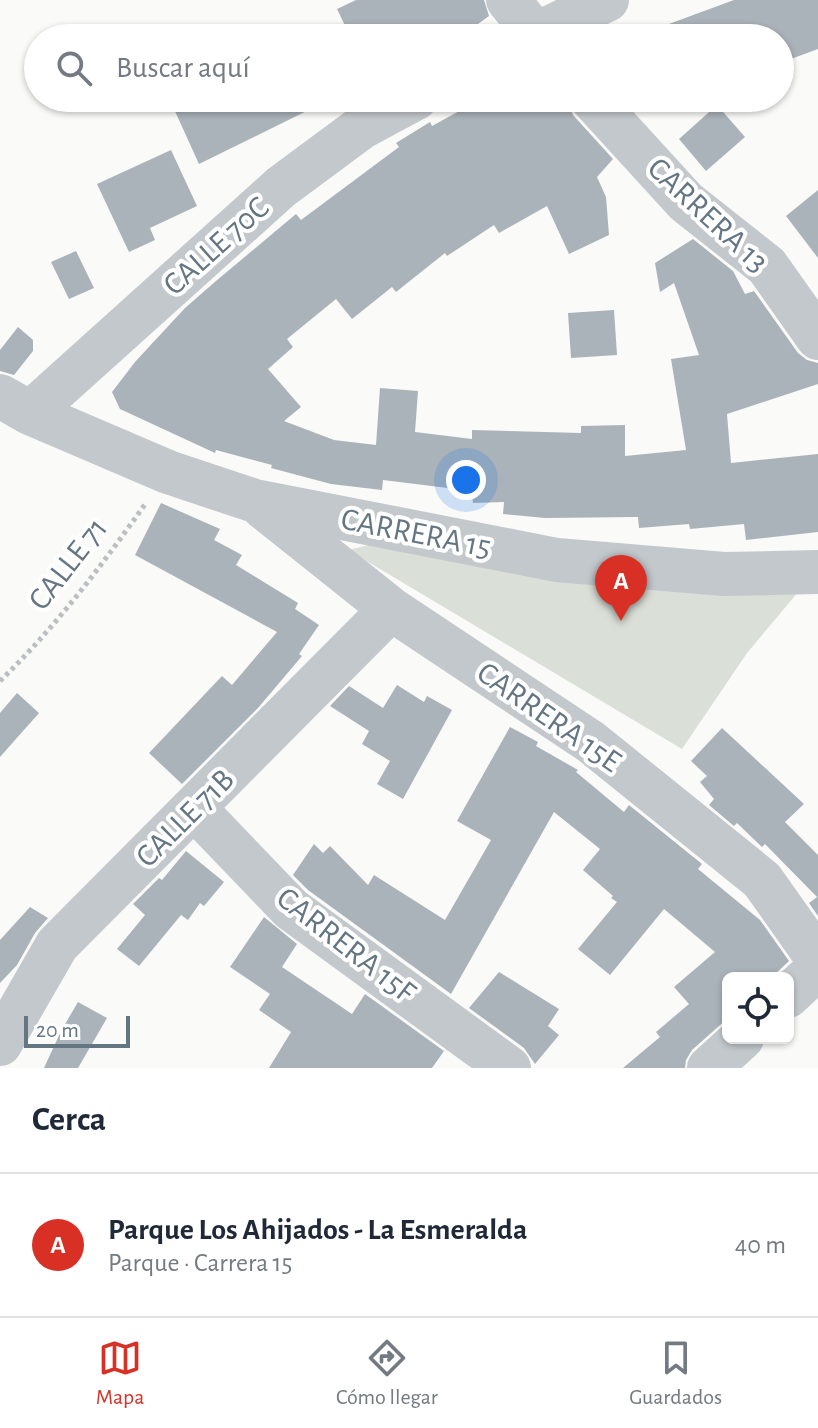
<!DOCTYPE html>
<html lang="es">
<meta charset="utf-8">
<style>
:root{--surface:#fff;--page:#f6f6f7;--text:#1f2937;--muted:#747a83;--line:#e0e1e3;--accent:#d93025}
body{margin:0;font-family:"Alegreya Sans",sans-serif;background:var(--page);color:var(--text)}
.controls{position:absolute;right:24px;bottom:24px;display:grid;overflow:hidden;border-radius:12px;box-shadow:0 2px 6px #0004}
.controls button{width:72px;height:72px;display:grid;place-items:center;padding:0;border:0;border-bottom:2px solid var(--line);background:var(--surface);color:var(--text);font:40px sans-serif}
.scale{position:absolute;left:24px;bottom:20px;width:106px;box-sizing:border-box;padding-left:8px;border:4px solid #657683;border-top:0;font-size:22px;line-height:28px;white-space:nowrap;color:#657683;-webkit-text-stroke:6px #fff;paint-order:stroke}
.you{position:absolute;left:466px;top:480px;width:28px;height:28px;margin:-20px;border:6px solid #fff;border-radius:50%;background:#1a73e8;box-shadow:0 0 0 12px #1a73e833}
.badge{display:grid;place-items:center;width:52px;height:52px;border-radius:50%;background:var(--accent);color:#fff;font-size:26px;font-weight:700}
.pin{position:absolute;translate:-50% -66px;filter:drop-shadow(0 2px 4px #0008)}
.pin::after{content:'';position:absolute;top:42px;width:28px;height:24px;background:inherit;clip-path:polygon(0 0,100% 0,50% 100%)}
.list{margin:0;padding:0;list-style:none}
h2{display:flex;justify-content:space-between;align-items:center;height:104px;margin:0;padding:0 32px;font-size:34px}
h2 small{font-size:26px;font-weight:400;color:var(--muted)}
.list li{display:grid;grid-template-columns:52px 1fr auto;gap:24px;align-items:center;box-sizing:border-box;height:144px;padding:0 32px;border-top:2px solid var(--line)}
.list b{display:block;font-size:30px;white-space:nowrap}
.list p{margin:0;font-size:26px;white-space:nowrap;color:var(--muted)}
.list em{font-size:26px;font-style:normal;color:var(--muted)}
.icon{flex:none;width:44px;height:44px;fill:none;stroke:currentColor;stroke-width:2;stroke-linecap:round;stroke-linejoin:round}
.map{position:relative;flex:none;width:818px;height:1068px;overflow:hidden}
.search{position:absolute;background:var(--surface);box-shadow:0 2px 6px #0004;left:24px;right:24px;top:24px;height:88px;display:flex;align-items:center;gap:20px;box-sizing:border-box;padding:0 28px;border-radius:44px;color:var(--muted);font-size:30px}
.sheet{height:248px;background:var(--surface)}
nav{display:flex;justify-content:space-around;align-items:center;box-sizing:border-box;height:112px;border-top:2px solid var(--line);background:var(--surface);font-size:22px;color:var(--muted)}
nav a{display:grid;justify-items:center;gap:4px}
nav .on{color:var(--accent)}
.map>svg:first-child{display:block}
</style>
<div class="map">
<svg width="818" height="1068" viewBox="0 0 818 1068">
<rect width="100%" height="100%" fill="#fafaf8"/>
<path fill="#dadfd7" d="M 369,545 L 799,591 L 747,653 L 682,749 L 348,550 Z"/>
<path fill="#aab3b9" d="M 356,0 L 484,0 L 489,16 L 478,24 L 490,38 L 351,38 L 337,9 Z
M 734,0 L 818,0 L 818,49 L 780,63 L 780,38 L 640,38 L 639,35 Z
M 169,98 L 333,98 L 199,164 Z
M 483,98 L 567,98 L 573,115 L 613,159 L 597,177 L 606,197 L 609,235 L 569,254 L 547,206 L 499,233 L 494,225 L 447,256 L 445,253 L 396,292 L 392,287 L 352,319 L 336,299 L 287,339 L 293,347 L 268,369 L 301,407 L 284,421 L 334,440 L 376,445 L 380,388 L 418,391 L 415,432 L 472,439 L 472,430 L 581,433 L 581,426 L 625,425 L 625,456 L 686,450 L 671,359 L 699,355 L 674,283 L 660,292 L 655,263 L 693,239 L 733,271 L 745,294 L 754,291 L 798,353 L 807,360 L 818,363 L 818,384 L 727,414 L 731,463 L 818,454 L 818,532 L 746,540 L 744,524 L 690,529 L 689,524 L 639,528 L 638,517 L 545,518 L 503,514 L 504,502 L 473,503 L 472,491 L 383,480 L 382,490 L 331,484 L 271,468 L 272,465 L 216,450 L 215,453 L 120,409 L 112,392 L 135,362 L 185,308 L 216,281 L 296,214 L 301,220 L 399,147 L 396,143 L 430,122 L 432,126 Z
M 717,105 L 745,137 L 706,171 L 679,139 Z
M 171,150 L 197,206 L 150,228 L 155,240 L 129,252 L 97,184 Z
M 818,190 L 818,258 L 786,216 Z
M 76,251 L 94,288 L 69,299 L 51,262 Z
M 614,310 L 617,355 L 571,358 L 568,313 Z
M 18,327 L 33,340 L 33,351 L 14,375 L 0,371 L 0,350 Z
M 161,503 L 220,529 L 214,540 L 242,555 L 236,565 L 298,603 L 295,609 L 319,625 L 299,654 L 302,656 L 258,708 L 182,784 L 149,753 L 222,676 L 232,685 L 277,632 L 135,555 Z
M 397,685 L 424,702 L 427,696 L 452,710 L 403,799 L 377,784 L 390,761 L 362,744 L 369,731 L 330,706 L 349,686 L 383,708 Z
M 17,693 L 39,713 L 0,757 L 0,713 Z
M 510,727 L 538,742 L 536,746 L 578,770 L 576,772 L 624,812 L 629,805 L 702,864 L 698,869 L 760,920 L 789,961 L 771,978 L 728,978 L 728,1018 L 692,1050 L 686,1060 L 685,1068 L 623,1068 L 660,1037 L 656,1032 L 689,1004 L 674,987 L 715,952 L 664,909 L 610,975 L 578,949 L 617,902 L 611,898 L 613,896 L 583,870 L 600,849 L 554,812 L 451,994 L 308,890 L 293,875 L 314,844 L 323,853 L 330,846 L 368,885 L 374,875 L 445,920 L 491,840 L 457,821 Z
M 722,728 L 804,804 L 785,822 L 818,855 L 818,916 L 809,903 L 817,897 L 765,844 L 762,847 L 737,823 L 734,826 L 709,805 L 714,799 L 700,782 L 707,776 L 691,761 Z
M 186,851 L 224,882 L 204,906 L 200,903 L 188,920 L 181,915 L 139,966 L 117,949 L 145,915 L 133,904 L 159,878 L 162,880 Z
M 30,907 L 48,918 L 35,933 L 17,965 L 0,983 L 0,940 Z
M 264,917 L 297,944 L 282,967 L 352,1014 L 365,994 L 444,1051 L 432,1068 L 269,1068 L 291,1032 L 259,1010 L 270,994 L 230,967 Z
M 499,972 L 559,1009 L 548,1026 L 559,1035 L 535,1064 L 524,1048 L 469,1008 Z
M 78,1002 L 107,1018 L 78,1068 L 44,1068 L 61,1031 Z"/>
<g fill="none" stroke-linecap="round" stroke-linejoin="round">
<path stroke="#bbbfc2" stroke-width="5" stroke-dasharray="4 4" stroke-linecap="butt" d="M 0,681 C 55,628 102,565 146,503"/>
<path stroke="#c3c8cc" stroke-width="44" d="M 508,0 L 539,38
M 528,38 L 607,0
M 591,98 L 686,202 L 767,266 L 818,338
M 0,396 L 30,413 L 168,472 L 255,501 L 557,560 L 724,574 L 818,572
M 30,413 L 281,187 L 362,127 L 416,98
M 263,507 L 391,609 L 591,742 L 762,880 L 818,959
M 195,809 L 291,909 L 509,1068
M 788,996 L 818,968
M 0,1044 L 57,945 L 391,609
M 709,1068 L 742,1038"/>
</g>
<g text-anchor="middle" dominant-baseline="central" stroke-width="8" stroke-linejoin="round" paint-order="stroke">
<g font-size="32" fill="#657683" stroke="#fff">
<text transform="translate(708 215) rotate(43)">CARRERA 13</text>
<text transform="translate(216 246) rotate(-42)">CALLE 70C</text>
<text transform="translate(416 533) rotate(11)">CARRERA 15</text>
<text transform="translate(68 564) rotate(-52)">CALLE 71</text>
<text transform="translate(549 717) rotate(35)">CARRERA 15E</text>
<text transform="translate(185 818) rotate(-45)">CALLE 71B</text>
<text transform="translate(346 945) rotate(38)">CARRERA 15F</text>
</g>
</g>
</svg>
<div class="controls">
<button><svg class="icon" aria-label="locate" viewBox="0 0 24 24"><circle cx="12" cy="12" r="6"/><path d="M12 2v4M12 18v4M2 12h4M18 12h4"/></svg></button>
</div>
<div class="scale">20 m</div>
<div class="you"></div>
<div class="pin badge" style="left:621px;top:621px">A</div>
<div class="search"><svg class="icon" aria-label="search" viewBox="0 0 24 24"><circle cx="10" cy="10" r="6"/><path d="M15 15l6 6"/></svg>Buscar aquí</div>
</div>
<section class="sheet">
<h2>Cerca<small></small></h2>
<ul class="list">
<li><span class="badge">A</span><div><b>Parque Los Ahijados - La Esmeralda</b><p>Parque · Carrera 15</p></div><em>40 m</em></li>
</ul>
</section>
<nav>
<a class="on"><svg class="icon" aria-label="map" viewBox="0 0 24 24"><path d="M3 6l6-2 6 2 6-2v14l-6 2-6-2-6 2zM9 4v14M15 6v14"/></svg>Mapa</a>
<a><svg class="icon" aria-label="directions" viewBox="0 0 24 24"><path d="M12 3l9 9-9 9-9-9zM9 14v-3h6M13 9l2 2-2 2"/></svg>Cómo llegar</a>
<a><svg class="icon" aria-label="saved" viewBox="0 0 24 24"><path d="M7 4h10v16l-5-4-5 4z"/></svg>Guardados</a>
</nav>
